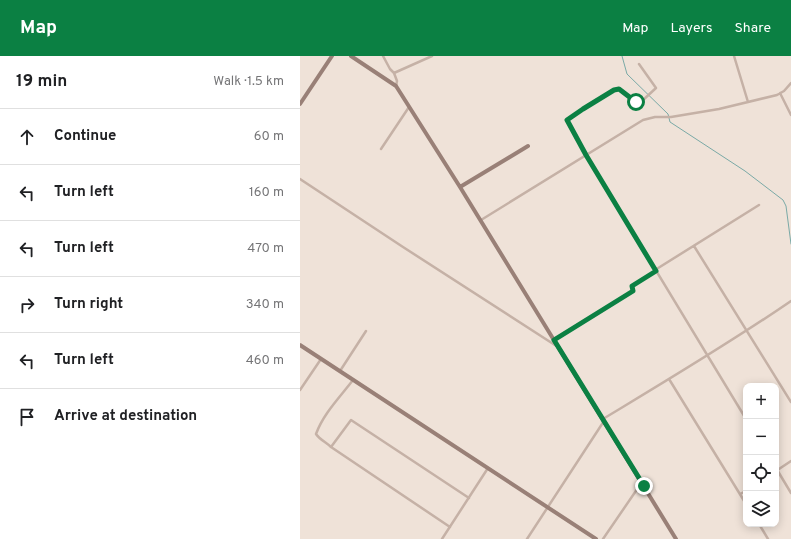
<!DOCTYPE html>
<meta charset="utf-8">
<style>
:root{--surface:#fff;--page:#f2f2f2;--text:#202124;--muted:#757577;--line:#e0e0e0;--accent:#0b8043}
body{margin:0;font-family:Overpass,sans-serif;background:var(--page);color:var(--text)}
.controls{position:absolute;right:12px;bottom:12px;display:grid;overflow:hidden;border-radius:8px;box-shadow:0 2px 10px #0003}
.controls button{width:36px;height:36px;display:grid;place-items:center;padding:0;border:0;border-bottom:1px solid var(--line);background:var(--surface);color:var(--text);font:20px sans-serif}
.stop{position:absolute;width:12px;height:12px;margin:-9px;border:3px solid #0b8043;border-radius:50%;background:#fff}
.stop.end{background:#0b8043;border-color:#fff;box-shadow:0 1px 4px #0008}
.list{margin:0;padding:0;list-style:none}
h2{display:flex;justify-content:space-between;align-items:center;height:52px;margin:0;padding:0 16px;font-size:17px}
h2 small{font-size:13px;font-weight:400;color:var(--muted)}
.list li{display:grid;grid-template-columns:26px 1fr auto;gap:12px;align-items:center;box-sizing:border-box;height:56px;padding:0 16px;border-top:1px solid var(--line)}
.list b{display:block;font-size:15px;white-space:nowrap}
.list em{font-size:13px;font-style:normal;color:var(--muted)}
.icon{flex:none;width:22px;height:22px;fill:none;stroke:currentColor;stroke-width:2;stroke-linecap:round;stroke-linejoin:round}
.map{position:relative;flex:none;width:491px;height:483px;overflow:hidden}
header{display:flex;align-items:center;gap:24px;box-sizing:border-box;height:56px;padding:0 20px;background:var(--accent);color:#fff}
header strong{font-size:19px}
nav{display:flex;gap:22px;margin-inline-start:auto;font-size:14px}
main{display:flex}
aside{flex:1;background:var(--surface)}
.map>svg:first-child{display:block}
</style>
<header>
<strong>Map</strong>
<nav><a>Map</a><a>Layers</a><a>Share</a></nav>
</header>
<main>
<aside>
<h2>19 min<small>Walk · 1.5 km</small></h2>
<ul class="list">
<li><svg class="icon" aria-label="ahead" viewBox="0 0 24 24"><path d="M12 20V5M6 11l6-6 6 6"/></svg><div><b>Continue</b></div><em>60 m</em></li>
<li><svg class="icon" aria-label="left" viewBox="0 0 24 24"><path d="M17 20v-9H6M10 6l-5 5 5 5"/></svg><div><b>Turn left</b></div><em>160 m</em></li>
<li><svg class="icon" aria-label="left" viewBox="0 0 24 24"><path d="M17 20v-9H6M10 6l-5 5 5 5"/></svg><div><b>Turn left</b></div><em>470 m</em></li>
<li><svg class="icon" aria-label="right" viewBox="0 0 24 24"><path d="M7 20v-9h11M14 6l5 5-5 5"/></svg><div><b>Turn right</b></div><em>340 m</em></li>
<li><svg class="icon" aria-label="left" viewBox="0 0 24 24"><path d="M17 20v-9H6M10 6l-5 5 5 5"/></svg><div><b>Turn left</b></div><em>460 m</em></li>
<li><svg class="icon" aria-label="arrive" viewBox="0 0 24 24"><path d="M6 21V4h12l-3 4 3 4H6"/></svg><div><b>Arrive at destination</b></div></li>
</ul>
</aside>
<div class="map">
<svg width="491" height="483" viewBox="0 0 491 483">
<rect width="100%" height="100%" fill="#efe2d8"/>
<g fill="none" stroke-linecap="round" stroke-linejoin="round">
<path stroke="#7aa9a6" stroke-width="1" d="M 322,0 L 327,18 L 368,58 L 370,66 L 445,115 L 483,144 L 486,150 L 491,188"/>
<path stroke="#c5b1a6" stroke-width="2.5" d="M 83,0 L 90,13 L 94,17 L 97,25 L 96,30
M 434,0 L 448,46
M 339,8 L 356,32 L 342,45 L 336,47 L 319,33 L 314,34 L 283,53 L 267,64 L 286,99 L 446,363
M 94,17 L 132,0
M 480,37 L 491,59
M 81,93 L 109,51
M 0,123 L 103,191 L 258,291
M 181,164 L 343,64 L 355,61 L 371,61 L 419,53 L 477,39 L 484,35 L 491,27
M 394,190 L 491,346
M 355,214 L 459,149
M 254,284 L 333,235 L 332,230 L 356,215
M 40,315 L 66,275
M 369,323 L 446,448
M 53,324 C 40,341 23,358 16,378 C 19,383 27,387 31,391 L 51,364 L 169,442
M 0,334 L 21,303
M 303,363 C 366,325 430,287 491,245
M 31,391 L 150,471
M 476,412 L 491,437
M 476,415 L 491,405
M 440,438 L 446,435
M 459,468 L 468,483
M 142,483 L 188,412
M 227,483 L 304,365
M 303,483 L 342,426"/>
<path stroke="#998077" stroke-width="4" d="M 51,0 L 96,30 L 160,131 L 376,483
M 0,48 L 32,0
M 160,131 L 228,90
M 0,289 L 296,483"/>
</g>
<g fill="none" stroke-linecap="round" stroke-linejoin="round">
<path stroke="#0b8043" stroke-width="5" d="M 336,46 L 319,33 L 314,34 L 283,53 L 267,64 L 286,99 L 356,215 L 332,230 L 333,235 L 254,284 L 344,430"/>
</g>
</svg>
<div class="controls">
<button>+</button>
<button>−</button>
<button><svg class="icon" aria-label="locate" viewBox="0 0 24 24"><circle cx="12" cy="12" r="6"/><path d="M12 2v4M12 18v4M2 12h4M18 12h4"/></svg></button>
<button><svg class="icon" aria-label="layers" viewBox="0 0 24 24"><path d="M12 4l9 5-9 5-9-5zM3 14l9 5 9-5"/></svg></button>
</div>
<div class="stop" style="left:336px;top:46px"></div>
<div class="stop end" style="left:344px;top:430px"></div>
</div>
</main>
